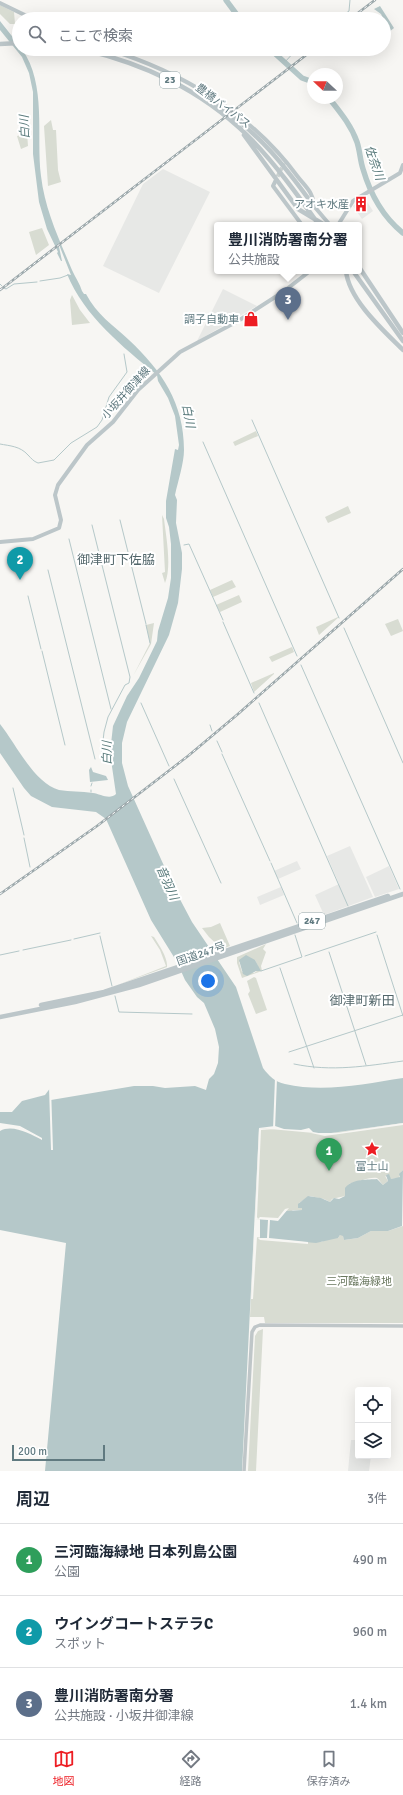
<!DOCTYPE html>
<html lang="ja">
<meta charset="utf-8">
<style>
:root{--surface:#fff;--page:#f2f2f3;--text:#1f2937;--muted:#747a83;--line:#e0e1e3;--accent:#ed1d23}
body{margin:0;font-family:Signika,"Noto Sans JP",sans-serif;background:var(--page);color:var(--text)}
.controls{position:absolute;right:12px;bottom:12px;display:grid;overflow:hidden;border-radius:4px;box-shadow:0 4px 16px #0002}
.controls button{width:36px;height:36px;display:grid;place-items:center;padding:0;border:0;border-bottom:1px solid var(--line);background:var(--surface);color:var(--text);font:20px sans-serif}
.compass{position:absolute;left:307px;top:68px;width:36px;height:36px;border-radius:50%;background:var(--surface);box-shadow:0 4px 16px #0002;rotate:292deg}
.scale{position:absolute;left:12px;bottom:10px;width:93px;box-sizing:border-box;padding-left:4px;border:2px solid #607a80;border-top:0;font-size:11px;line-height:14px;white-space:nowrap;color:#607a80;-webkit-text-stroke:3px #fff;paint-order:stroke}
.you{position:absolute;left:208px;top:981px;width:14px;height:14px;margin:-10px;border:3px solid #fff;border-radius:50%;background:#1a73e8;box-shadow:0 0 0 6px #1a73e833}
.badge{display:grid;place-items:center;width:26px;height:26px;border-radius:50%;background:var(--accent);color:#fff;font-size:13px;font-weight:700}
.pin{position:absolute;translate:-50% -33px;filter:drop-shadow(0 1px 2px #0008)}
.pin::after{content:'';position:absolute;top:21px;width:14px;height:12px;background:inherit;clip-path:polygon(0 0,100% 0,50% 100%)}
.popup{position:absolute;left:214px;top:222px;width:148px;height:52px;box-sizing:border-box;display:grid;place-content:center;border-radius:4px;background:var(--surface);filter:drop-shadow(0 1px 3px #0005);font-size:13px;white-space:nowrap;color:var(--muted)}
.popup b{font-size:15px;color:var(--text)}
.popup::after{content:'';position:absolute;left:50%;top:100%;margin-left:-8px;border:8px solid transparent;border-top-color:var(--surface)}
.list{margin:0;padding:0;list-style:none}
h2{display:flex;justify-content:space-between;align-items:center;height:52px;margin:0;padding:0 16px;font-size:17px}
h2 small{font-size:13px;font-weight:400;color:var(--muted)}
.list li{display:grid;grid-template-columns:26px 1fr auto;gap:12px;align-items:center;box-sizing:border-box;height:72px;padding:0 16px;border-top:1px solid var(--line)}
.list b{display:block;font-size:15px;white-space:nowrap}
.list p{margin:0;font-size:13px;white-space:nowrap;color:var(--muted)}
.list em{font-size:13px;font-style:normal;color:var(--muted)}
.icon{flex:none;width:22px;height:22px;fill:none;stroke:currentColor;stroke-width:2;stroke-linecap:round;stroke-linejoin:round}
.map{position:relative;flex:none;width:403px;height:1471px;overflow:hidden}
.search{position:absolute;background:var(--surface);box-shadow:0 4px 16px #0002;left:12px;right:12px;top:12px;height:44px;display:flex;align-items:center;gap:10px;box-sizing:border-box;padding:0 14px;border-radius:22px;color:var(--muted);font-size:15px}
.sheet{height:268px;background:var(--surface)}
nav{display:flex;justify-content:space-around;align-items:center;box-sizing:border-box;height:56px;border-top:1px solid var(--line);background:var(--surface);font-size:11px;color:var(--muted)}
nav a{display:grid;justify-items:center;gap:2px}
nav .on{color:var(--accent)}
.map>svg:first-child{display:block}
</style>
<div class="map">
<svg width="403" height="1471" viewBox="0 0 403 1471">
<rect width="100%" height="100%" fill="#f7f6f3"/>
<path fill="#e7e8e6" d="M 163,169 L 210,192 L 159,293 L 103,266 L 143,184 Z
M 364,197 L 373,211 L 362,219 L 353,206 Z
M 223,289 L 257,306 L 197,341 Z
M 350,846 L 373,897 L 324,915 L 315,895 L 339,884 L 327,856 Z
M 297,861 L 301,869 L 278,879 L 274,871 Z
M 389,866 L 399,889 L 375,897 L 366,877 Z
M 281,887 L 284,895 L 260,905 L 257,897 Z
M 351,1440 L 358,1440 L 358,1456 L 371,1456 L 369,1471 L 348,1471 Z"/>
<path fill="#d8dcd2" fill-rule="evenodd" d="M 0,5 L 14,12 L 15,24 L 10,24 L 0,14 Z
M 51,120 L 53,130 L 56,130 L 58,170 L 61,182 L 48,186 L 44,126 Z
M 27,133 L 28,146 L 21,149 L 17,136 Z
M 42,228 L 49,245 L 36,255 L 29,232 Z
M 72,295 L 80,310 L 90,323 L 72,325 L 70,300 Z
M 256,431 L 258,436 L 235,446 L 233,442 Z
M 348,506 L 351,513 L 328,523 L 325,517 Z
M 162,515 L 164,519 C 166,536 172,567 165,583 L 162,573 L 165,572 Z
M 232,580 L 236,587 L 213,597 L 210,590 Z
M 239,595 L 242,602 L 220,612 L 216,605 Z
M 338,617 L 339,617 L 319,635 L 316,627 Z
M 398,619 L 403,631 L 391,636 L 385,624 Z
M 154,623 L 151,644 L 133,676 L 150,643 L 146,625 Z
M 292,647 L 294,652 L 272,662 L 269,657 Z
M 274,673 L 274,674 L 254,692 L 251,683 Z
M 220,923 L 230,946 L 222,949 L 209,937 L 202,928 L 211,927 Z
M 151,936 L 154,937 C 159,945 168,958 167,967 L 115,986 L 166,966 L 160,950 Z
M 266,944 L 263,949 L 266,952 L 261,966 L 262,971 L 242,978 L 237,963 L 237,957 ZM 255,960 L 258,966 L 257,971 L 254,973 L 242,972 L 239,962 Z
M 254,977 L 256,978 L 267,1010 L 256,1014 L 248,994 L 250,991 L 247,981 Z
M 403,1123 L 403,1170 L 401,1172 L 399,1178 L 391,1179 L 385,1176 L 388,1181 L 383,1185 C 381,1183 379,1179 377,1178 C 368,1177 358,1182 349,1184 L 345,1196 L 332,1199 L 330,1202 L 324,1199 L 310,1196 L 299,1203 L 300,1208 L 302,1208 L 302,1210 L 293,1210 L 278,1221 L 255,1219 L 259,1128 L 325,1134 Z
M 403,1226 L 403,1323 L 265,1323 L 264,1317 L 250,1317 L 254,1237 L 321,1242 L 331,1238 L 338,1238 L 340,1235 L 343,1235 L 344,1240 L 358,1238 L 371,1231 L 388,1231 Z
M 263,1329 L 256,1471 L 248,1471 L 255,1336 L 258,1331 Z"/>
<path fill="#b5c8c9" d="M 380,6 L 394,28 L 389,32 L 381,14 L 374,9 Z
M 0,21 L 19,45 L 19,49 L 22,49 C 47,85 36,135 41,176 C 45,210 59,239 72,270 C 75,277 80,284 82,291 L 84,294 L 86,294 C 97,315 112,324 129,340 C 162,371 184,403 184,450 C 184,463 178,481 175,495 L 177,500 L 176,523 L 182,553 L 182,569 L 178,603 L 169,635 L 127,722 L 122,743 L 122,763 L 128,786 L 174,888 L 192,922 L 236,987 L 263,1068 C 269,1076 275,1082 285,1084 C 324,1093 364,1084 403,1078 L 403,1123 L 324,1134 L 313,1132 L 309,1128 L 301,1130 L 284,1129 L 275,1126 L 259,1128 L 242,1471 L 45,1471 L 66,1243 L 0,1230 L 0,1131 C 13,1124 30,1134 42,1140 L 42,1138 L 20,1126 L 0,1123 L 0,1112 L 12,1112 L 22,1101 L 45,1095 L 51,1087 L 51,1100 L 134,1086 L 153,1086 L 165,1088 L 195,1086 L 206,1090 L 209,1079 L 214,1074 L 218,1063 L 219,1047 L 215,1029 L 204,1003 L 197,997 L 185,980 L 177,962 L 151,920 L 106,819 L 96,812 L 52,807 L 31,796 L 24,788 L 0,753 L 0,724 C 16,744 34,783 59,790 C 70,792 81,791 93,793 C 100,794 110,800 116,794 L 110,753 L 113,726 L 127,696 L 139,678 L 157,641 L 158,631 L 168,598 L 171,578 L 171,544 L 169,527 L 166,518 L 166,501 L 175,449 L 178,450 L 179,445 L 175,416 L 168,398 L 158,381 L 157,375 C 123,347 84,316 67,274 L 71,275 L 58,242 L 62,261 L 61,261 L 57,253 L 58,252 L 47,229 L 39,202 L 33,154 L 33,92 L 29,73 L 22,57 L 0,30 Z
M 91,767 L 93,772 L 106,776 L 108,780 L 90,782 L 89,770 Z
M 246,955 L 255,960 L 261,971 L 256,971 L 247,976 L 243,974 L 239,960 Z
M 403,1170 L 402,1226 L 388,1231 L 371,1231 L 358,1238 L 344,1240 L 343,1236 L 340,1235 L 338,1238 L 316,1243 L 260,1238 L 260,1219 L 278,1220 L 286,1211 L 302,1210 L 302,1208 L 298,1208 L 298,1204 L 308,1196 L 321,1198 L 330,1202 L 334,1198 L 339,1199 L 345,1196 L 345,1188 C 353,1178 368,1180 377,1179 L 383,1185 L 388,1181 L 386,1175 L 389,1174 L 391,1179 L 400,1177 L 399,1174 Z"/>
<path fill="#f7f6f3" d="M 275,1078 L 277,1079 L 275,1129 L 261,1130 L 257,1217 L 258,1219 L 260,1217 L 278,1218 L 285,1209 L 289,1208 L 278,1221 L 270,1220 L 269,1238 L 308,1242 L 308,1244 L 260,1240 L 258,1238 L 267,1238 L 268,1220 L 255,1219 L 259,1128 L 273,1129 Z
M 49,1087 L 51,1087 L 53,1150 L 51,1150 Z
M 403,1123 L 403,1125 L 325,1136 L 311,1133 L 336,1133 Z
M 254,1237 L 257,1237 L 253,1299 L 251,1299 Z"/>
<g fill="none" stroke-linecap="round" stroke-linejoin="round">
<path stroke="#b5c8c9" stroke-width="1" d="M 338,19 L 349,11 L 350,0
M 284,63 L 297,49
M 40,281 L 60,278 L 68,275
M 0,284 L 2,286
M 4,288 L 6,289 L 14,284 L 37,282
M 252,420 L 339,618
M 203,442 L 297,656
M 0,444 C 10,446 20,446 28,455 C 32,459 33,461 38,463 L 54,460 L 71,443 L 97,427 L 102,420 L 109,397 L 127,372 L 124,354
M 120,520 L 146,624
M 92,525 L 130,677 L 129,683 L 125,685 L 108,717 L 104,732 L 101,759
M 69,539 L 111,709
M 184,545 L 189,544 L 223,620
M 48,570 L 95,759
M 28,596 L 41,649
M 223,622 L 254,693
M 146,625 L 150,643
M 344,628 L 403,763
M 42,651 L 65,745
M 301,665 L 400,889
M 141,703 L 169,766
M 259,703 L 348,906
M 210,725 L 212,731
M 217,741 L 222,752
M 222,754 L 270,861
M 174,779 L 221,883
M 91,786 L 92,783
M 13,788 L 24,835
M 91,792 L 91,790
M 24,838 L 30,867
M 271,863 L 297,923
M 377,935 L 403,1016
M 100,936 L 112,986
M 74,939 L 100,933
M 23,950 L 71,940
M 329,952 L 366,1065
M 0,955 L 19,951
M 305,956 L 376,932
M 280,968 L 314,1068
M 261,971 L 302,957 L 295,935
M 115,996 L 119,1012 L 192,1014
M 289,1052 L 403,1015
M 294,1064 C 332,1072 366,1066 403,1061"/>
<path stroke="#b5c8c9" stroke-width="5.5" d="M 226,0 L 240,19
M 270,49 L 302,78 L 313,82
M 329,98 C 340,112 351,125 357,142 C 360,151 360,160 363,169 C 370,193 383,217 403,233"/>
<path stroke="#cad1d0" stroke-width="4" stroke-dasharray="4 2" stroke-linecap="butt" d="M 275,182 L 284,163"/>
<path stroke="#bfc6c8" stroke-width="3.5" d="M 244,1471 L 252,1332 L 255,1327 L 260,1325 L 403,1326"/>
<path stroke="#bcc6c9" stroke-width="4" d="M 0,3 L 33,19
M 107,49 C 182,72 251,113 298,177 C 304,185 315,194 313,205 L 330,225
M 275,182 L 273,186 L 302,225
M 338,225 L 353,201 L 395,176 L 400,173 L 403,165
M 0,542 L 33,539 L 59,528 L 61,520 L 55,495 L 58,485 L 87,445 L 113,422 L 138,390 L 180,352 L 238,321 L 283,292 L 310,271"/>
<path stroke="#bcc6c9" stroke-width="4.5" d="M 0,44 L 19,43
M 82,49 C 144,64 200,89 247,135 C 274,162 297,194 319,225
M 218,106 C 260,134 284,165 313,205
M 244,135 L 298,209 L 323,224
M 359,267 L 403,333
M 346,271 C 349,300 383,330 403,350
M 353,271 L 403,341
M 41,1005 L 104,992 L 388,896
M 0,1017 L 75,1002 L 139,985 L 403,894"/>
<g stroke="#9ca8ab" stroke-width="2.5">
<path id="rail" d="M 350,19 L 375,0
M 0,290 L 314,49
M 0,894 L 97,826 L 188,756 L 238,714 L 403,569"/>
</g>
<use href="#rail" stroke="#fff" stroke-width="1" stroke-dasharray="3" stroke-linecap="butt"/>
</g>
<defs>
<g id="building-bare" transform="scale(1.2)"><path d="M-4-6H4V6H1V3H-1V6H-4ZM-2.5-4.3h1.7v1.8h-1.7ZM.8-4.3h1.7v1.8H.8ZM-2.5-1h1.7V.8h-1.7ZM.8-1h1.7V.8H.8Z" fill="#ed1d23" stroke="#fff" stroke-width="2.5" paint-order="stroke"/></g>
<g id="shop-bare" transform="scale(1.2)"><path d="M-5-2.5h2.3a2.7 3.5 0 0 1 5.4 0H5L5.5 6h-11ZM-1.5-2.5h3a1.5 2.3 0 0 0-3 0Z" fill="#ed1d23" stroke="#fff" stroke-width="2.5" paint-order="stroke"/></g>
<g id="sight-bare" transform="scale(1.2)"><path d="M0-6L1.8-2.2L6-1.7L2.9 1.2L3.7 5.4L0 3.3L-3.7 5.4L-2.9 1.2L-6-1.7L-1.8-2.2Z" fill="#ed1d23" stroke="#fff" stroke-width="2.5" paint-order="stroke"/></g>
</defs>
<g fill-rule="evenodd">
<use href="#building-bare" x="361" y="204"/>
<use href="#shop-bare" x="251" y="319"/>
<use href="#sight-bare" x="372" y="1149"/>
</g>
<g text-anchor="middle" dominant-baseline="central" stroke-width="4" stroke-linejoin="round" paint-order="stroke">
<g fill="#fff" stroke="#90a2a6" stroke-width="1">
<rect x="160" y="72" width="20" height="16" rx="3"/>
<rect x="299" y="913" width="26" height="16" rx="3"/>
</g>
<g font-size="10" font-weight="bold" fill="#607a80">
<text x="170" y="80">23</text>
<text x="312" y="921">247</text>
</g>
<g font-size="11" fill="#607a80" stroke="#fff">
<text transform="translate(223 106) rotate(37)">豊橋バイパス</text>
<text transform="translate(126 393) rotate(-48)">小坂井御津線</text>
<text transform="translate(201 954) rotate(-19)">国道247号</text>
</g>
<g font-size="11" fill="#607a80" stroke="#fff" text-anchor="end">
<text x="349" y="204">アオキ水産</text>
<text x="239" y="319">調子自動車</text>
<text x="372" y="1166" text-anchor="middle">富士山</text>
</g>
<g font-size="11" fill="#6a785f" stroke="#fff">
<text x="359" y="1281">三河臨海緑地</text>
</g>
<g font-size="12" font-style="italic" fill="#5a7b7c" stroke="#fff">
<text transform="translate(25 127) rotate(-92)">白川</text>
<text transform="translate(374 163) rotate(71)">佐奈川</text>
<text transform="translate(188 416) rotate(79)">白川</text>
<text transform="translate(107 753) rotate(-90)">白川</text>
<text transform="translate(167 883) rotate(66)">音羽川</text>
</g>
<g font-size="13" fill="#52666a" stroke="#fff">
<text x="116" y="560">御津町下佐脇</text>
<text x="362" y="1001">御津町新田</text>
</g>
</g>
</svg>
<div class="controls">
<button><svg class="icon" aria-label="locate" viewBox="0 0 24 24"><circle cx="12" cy="12" r="6"/><path d="M12 2v4M12 18v4M2 12h4M18 12h4"/></svg></button>
<button><svg class="icon" aria-label="layers" viewBox="0 0 24 24"><path d="M12 4l9 5-9 5-9-5zM3 14l9 5 9-5"/></svg></button>
</div>
<svg class="compass" viewBox="-18 -18 36 36"><path d="M0-13l5 13h-10z" fill="#e53935"/><path d="M0 13l5-13h-10z" fill="#747a83"/></svg>
<div class="scale">200 m</div>
<div class="you"></div>
<div class="pin badge" style="left:329px;top:1171px;background:#2e9e5b">1</div>
<div class="pin badge" style="left:20px;top:580px;background:#0f9aa8">2</div>
<div class="pin badge" style="left:288px;top:320px;background:#5c6f8a">3</div>
<div class="popup"><b>豊川消防署南分署</b>公共施設</div>
<div class="search"><svg class="icon" aria-label="search" viewBox="0 0 24 24"><circle cx="10" cy="10" r="6"/><path d="M15 15l6 6"/></svg>ここで検索</div>
</div>
<section class="sheet">
<h2>周辺<small>3件</small></h2>
<ul class="list">
<li><span class="badge" style="background:#2e9e5b">1</span><div><b>三河臨海緑地 日本列島公園</b><p>公園</p></div><em>490 m</em></li>
<li><span class="badge" style="background:#0f9aa8">2</span><div><b>ウイングコートステラC</b><p>スポット</p></div><em>960 m</em></li>
<li><span class="badge" style="background:#5c6f8a">3</span><div><b>豊川消防署南分署</b><p>公共施設 · 小坂井御津線</p></div><em>1.4 km</em></li>
</ul>
</section>
<nav>
<a class="on"><svg class="icon" aria-label="map" viewBox="0 0 24 24"><path d="M3 6l6-2 6 2 6-2v14l-6 2-6-2-6 2zM9 4v14M15 6v14"/></svg>地図</a>
<a><svg class="icon" aria-label="directions" viewBox="0 0 24 24"><path d="M12 3l9 9-9 9-9-9zM9 14v-3h6M13 9l2 2-2 2"/></svg>経路</a>
<a><svg class="icon" aria-label="saved" viewBox="0 0 24 24"><path d="M7 4h10v16l-5-4-5 4z"/></svg>保存済み</a>
</nav>
